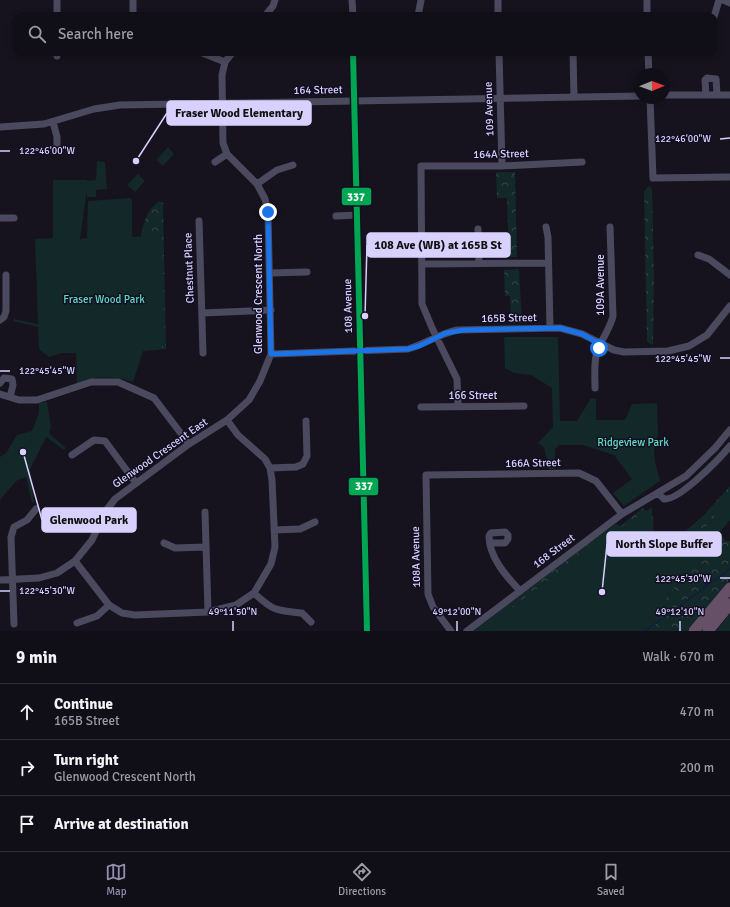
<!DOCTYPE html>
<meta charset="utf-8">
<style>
:root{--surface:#100e16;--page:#19171f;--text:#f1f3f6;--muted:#9c9ca1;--line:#302e35;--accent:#948eaf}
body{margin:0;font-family:Signika,sans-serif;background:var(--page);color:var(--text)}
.compass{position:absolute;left:634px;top:68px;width:36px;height:36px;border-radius:50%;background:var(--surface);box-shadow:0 2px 6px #0003;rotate:89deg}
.stop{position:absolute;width:12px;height:12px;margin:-9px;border:3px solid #1a73e8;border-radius:50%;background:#fff}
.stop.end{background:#1a73e8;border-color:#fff;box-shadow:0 1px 4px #0008}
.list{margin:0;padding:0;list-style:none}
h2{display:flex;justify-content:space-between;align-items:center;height:52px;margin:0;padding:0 16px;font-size:17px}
h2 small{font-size:13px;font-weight:400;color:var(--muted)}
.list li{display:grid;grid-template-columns:26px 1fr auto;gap:12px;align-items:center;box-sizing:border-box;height:56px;padding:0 16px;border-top:1px solid var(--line)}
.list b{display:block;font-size:15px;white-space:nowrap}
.list p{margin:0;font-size:13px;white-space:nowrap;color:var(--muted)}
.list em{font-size:13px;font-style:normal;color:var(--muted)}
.icon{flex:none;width:22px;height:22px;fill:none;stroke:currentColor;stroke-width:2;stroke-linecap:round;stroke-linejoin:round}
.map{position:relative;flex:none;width:730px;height:631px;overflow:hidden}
.search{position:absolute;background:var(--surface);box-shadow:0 2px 6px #0003;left:12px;right:12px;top:12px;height:44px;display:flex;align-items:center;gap:10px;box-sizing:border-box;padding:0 14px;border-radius:12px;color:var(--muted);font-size:15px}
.sheet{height:220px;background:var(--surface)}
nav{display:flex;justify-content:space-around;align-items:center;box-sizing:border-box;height:56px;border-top:1px solid var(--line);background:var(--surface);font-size:11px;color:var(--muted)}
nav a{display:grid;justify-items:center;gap:2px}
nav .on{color:var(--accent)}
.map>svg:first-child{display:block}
</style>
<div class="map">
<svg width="730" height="631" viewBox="0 0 730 631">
<defs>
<pattern id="forest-crowns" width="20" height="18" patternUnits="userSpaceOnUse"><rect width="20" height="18" fill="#132829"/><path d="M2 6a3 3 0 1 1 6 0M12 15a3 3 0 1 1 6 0" fill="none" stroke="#354649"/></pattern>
</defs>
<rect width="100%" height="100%" fill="#16131e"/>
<path fill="url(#forest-crowns)" d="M 496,172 L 515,172 L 517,257 L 509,257 L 507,198 L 497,198 Z
M 649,186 L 652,189 L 654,278 L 653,345 L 647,342 L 644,191 Z
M 159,201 L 163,203 L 166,349 L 144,351 L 138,348 L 140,241 C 142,226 146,211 159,201 Z
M 519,269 L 522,323 L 511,323 L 510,296 L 505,296 L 504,270 Z
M 730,486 L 730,517 L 699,533 L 690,542 L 669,550 L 667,547 L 703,516 Z
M 643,508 L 653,516 L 655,562 L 718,532 L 726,541 L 730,541 L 730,579 L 687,631 L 473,631 L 596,538 L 616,524 L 620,526 Z
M 730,614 L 730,631 L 716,631 Z"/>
<path fill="#132829" d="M 168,147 L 174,154 L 163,166 L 156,160 Z
M 97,161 L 105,162 L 107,189 L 96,190 L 96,197 L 87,197 L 87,190 L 80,239 L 87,238 L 88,201 L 130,198 L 132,200 L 132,237 L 162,236 L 165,346 L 144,348 L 133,382 C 114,376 96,376 77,383 L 76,353 L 62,353 L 49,357 L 39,349 L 38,327 L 13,321 L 14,319 L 38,324 L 35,239 L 53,238 L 53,180 L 87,180 L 87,181 L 96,180 Z
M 138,174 L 145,181 L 135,192 L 127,185 Z
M 504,337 L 558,337 L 560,421 L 577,421 L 591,398 L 596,399 L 596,420 L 625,420 L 632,404 L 657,403 L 658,435 L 654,450 L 655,462 L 660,481 L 624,506 L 613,493 L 632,479 L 614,455 L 583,445 L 559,445 L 555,449 L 555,469 L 549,469 L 544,447 L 538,443 L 553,427 L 552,388 L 531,375 L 514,373 L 505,368 Z
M 47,402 L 51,427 L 49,433 L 66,448 L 64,450 L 46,437 L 30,469 L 34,502 L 32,503 L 26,477 L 16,481 L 0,500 L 0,457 L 6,453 L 17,435 L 32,431 L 39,413 L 39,403 Z
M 730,497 L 730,520 L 639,631 L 481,631 L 606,537 L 652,507 L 654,553 L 692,544 Z"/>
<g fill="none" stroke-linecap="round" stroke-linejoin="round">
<path stroke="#0f1e3f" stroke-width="1.5" d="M 645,631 L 704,588 L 709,582 L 717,579 L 730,569"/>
<path stroke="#4b495e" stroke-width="7" d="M 57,0 L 57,16
M 133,0 L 133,16
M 352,0 L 353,16
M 498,0 L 498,16
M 647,0 L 647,16
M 723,0 L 730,3
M 265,16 L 273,6 L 275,0
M 418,16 L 421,0
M 714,17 L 719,0
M 57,52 L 57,56
M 200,52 L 225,62
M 353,52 L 367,631
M 499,52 L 502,166
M 573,52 L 574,97
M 648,52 L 649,74
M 664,95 L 730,95
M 706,95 L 705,80 L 707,78 L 716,79 L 717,95
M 650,98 L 653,178 L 730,177
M 53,122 L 57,137 L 57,147
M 0,127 L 44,124 L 94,109 L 120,105 L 640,96
M 215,162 L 227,154
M 257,184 L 277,170 L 293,165
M 336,216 L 357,215
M 0,218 L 14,218
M 199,221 L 203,353
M 546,227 L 548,237 L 550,328
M 478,229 L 479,263
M 698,255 L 709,259 L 730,275
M 422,264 L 548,263
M 270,273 L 307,272
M 202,313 L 271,310
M 0,320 L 4,317 L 6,311 L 6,275
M 271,354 L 408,349 C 425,344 439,334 457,330 L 560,328 L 582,334 L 614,350 L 624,352 L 668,351 L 689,346 L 707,335 L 730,306
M 0,383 L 4,378 L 12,379 L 13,385 L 10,397
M 595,388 C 595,378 594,366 596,356 C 599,342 610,330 613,316 L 610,227
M 0,394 L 19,400 L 37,400 L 91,382 L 118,382 L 154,398 L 189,444
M 458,405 L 457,379 L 433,330 L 422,304 L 421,166 L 502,166 L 582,162
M 421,407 L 524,406
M 72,455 L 94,440 L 105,441 L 136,483
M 270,468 L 296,467 L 303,464 L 307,456 L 306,421
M 658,493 L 664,499 C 679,501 720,458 730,446
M 205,512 L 208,612
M 274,530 L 300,529 L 315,522
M 164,543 L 175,548 L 206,547
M 490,543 L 505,543 L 508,539 L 508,535 L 505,532 L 491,533 L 489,536 C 489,557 506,576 520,591
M 75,561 L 109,605 L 122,613 L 135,615 L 208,612 L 236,605 L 254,593 L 271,564 L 275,547 L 272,480 L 270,468 L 265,459 L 238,435 L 227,420
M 0,580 L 39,578 L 57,573 L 75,561 L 92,540 L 105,512 L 115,499 L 189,444 L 227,420 L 249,400 L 260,381 L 271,354 L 268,212 L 265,199 L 257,184 L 227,154 L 223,143 L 222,75 L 225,62 L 233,52
M 254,593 C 273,611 277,611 302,613 L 311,622
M 77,623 L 97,616 L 109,605
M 14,624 L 11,537 L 14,527 L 27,520 L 36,509
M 451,631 L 433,607 L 428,594 L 426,475 L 579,473 L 596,481 L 622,514
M 467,631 L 622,514 L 686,476 L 715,448 L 730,430"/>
<path stroke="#665067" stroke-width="11" d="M 694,631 L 730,588
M 708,631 L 730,604"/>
<g stroke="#130f22" stroke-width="9">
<path id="bus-1" d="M 353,52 L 367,631"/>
</g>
<use href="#bus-1" stroke="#00a651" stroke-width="6"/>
</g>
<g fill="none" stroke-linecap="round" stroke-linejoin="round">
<path stroke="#1a73e8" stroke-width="5" d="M 268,212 L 271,354 L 408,349 L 419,346 L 446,333 L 464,330 L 560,328 L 582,334 L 600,344 L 599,348"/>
</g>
<path fill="none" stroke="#d8d1fd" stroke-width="1.5" d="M 720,139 L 730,138M 0,151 L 10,151M 720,358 L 730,358M 0,371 L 10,371M 720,578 L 730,578M 0,591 L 10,591M 233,621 L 233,631M 457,621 L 457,631M 680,621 L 680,631"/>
<g text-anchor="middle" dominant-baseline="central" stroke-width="3" stroke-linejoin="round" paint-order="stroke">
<g font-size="11" fill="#d8d1fd" stroke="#130f22">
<text transform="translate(318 90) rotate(-1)">164 Street</text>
<text transform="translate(489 109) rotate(-92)">109 Avenue</text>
<text transform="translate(501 154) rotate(-1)">164A Street</text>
<text transform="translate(189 268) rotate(-92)">Chestnut Place</text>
<text transform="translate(600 285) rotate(-90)">109A Avenue</text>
<text transform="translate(258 294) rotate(-90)">Glenwood Crescent North</text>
<text transform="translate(348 306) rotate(-91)">108 Avenue</text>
<text transform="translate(509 318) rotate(-1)">165B Street</text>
<text x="473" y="395">166 Street</text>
<text transform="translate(160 453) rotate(-35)">Glenwood Crescent East</text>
<text transform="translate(533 463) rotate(-1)">166A Street</text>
<text transform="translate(554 551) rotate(-37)">168 Street</text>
<text transform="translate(416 557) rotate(-91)">108A Avenue</text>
</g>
<g font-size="11" fill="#60dac0" stroke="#130f22">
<text x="104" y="299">Fraser Wood Park</text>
<text x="633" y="442">Ridgeview Park</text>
</g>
</g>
<g font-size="10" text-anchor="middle" fill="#d8d1fd" stroke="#130f22" stroke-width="3" stroke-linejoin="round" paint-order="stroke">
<text x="683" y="142">122°46'00"W</text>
<text x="47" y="154">122°46'00"W</text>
<text x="683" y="362">122°45'45"W</text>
<text x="47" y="374">122°45'45"W</text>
<text x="683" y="582">122°45'30"W</text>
<text x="47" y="594">122°45'30"W</text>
<text x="233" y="615">49°11'50"N</text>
<text x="457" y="615">49°12'00"N</text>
<text x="680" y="615">49°12'10"N</text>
</g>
<path fill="none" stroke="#d8d1fd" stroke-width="1.5" d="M136 161L167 113M365 316L367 245M23 452L42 520M602 592L607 544"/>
<g fill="#d8d1fd" stroke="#130f22" stroke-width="1.5">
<circle cx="136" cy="161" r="4"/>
<circle cx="365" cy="316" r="4"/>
<circle cx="23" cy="452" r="4"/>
<circle cx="602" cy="592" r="4"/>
</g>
<g fill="#d8d1fd" stroke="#d8d1fd" stroke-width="1.5">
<rect x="167" y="101" width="144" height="24" rx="4"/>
<rect x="367" y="233" width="143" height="24" rx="4"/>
<rect x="42" y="508" width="94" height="24" rx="4"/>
<rect x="607" y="532" width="114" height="24" rx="4"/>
</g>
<g font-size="12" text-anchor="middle" font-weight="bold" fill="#111">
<text x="239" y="117">Fraser Wood Elementary</text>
<text x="438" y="249">108 Ave (WB) at 165B St</text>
<text x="89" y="524">Glenwood Park</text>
<text x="664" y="548">North Slope Buffer</text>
</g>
<g stroke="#130f22" stroke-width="1.5">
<rect x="341" y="187" width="31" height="19" rx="4" fill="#00a651"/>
<rect x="348" y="477" width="31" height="19" rx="4" fill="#00a651"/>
</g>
<g font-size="11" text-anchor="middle" font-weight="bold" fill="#fff">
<text x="356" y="201">337</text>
<text x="364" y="490">337</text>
</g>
</svg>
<svg class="compass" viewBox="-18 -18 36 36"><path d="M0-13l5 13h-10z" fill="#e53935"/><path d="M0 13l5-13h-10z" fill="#9c9ca1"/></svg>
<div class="stop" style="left:599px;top:348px"></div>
<div class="stop end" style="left:268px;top:212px"></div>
<div class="search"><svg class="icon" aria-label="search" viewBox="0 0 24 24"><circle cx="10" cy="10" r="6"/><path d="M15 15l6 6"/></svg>Search here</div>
</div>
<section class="sheet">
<h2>9 min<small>Walk · 670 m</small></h2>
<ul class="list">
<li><svg class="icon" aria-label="ahead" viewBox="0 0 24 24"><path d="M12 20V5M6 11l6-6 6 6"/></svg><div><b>Continue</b><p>165B Street</p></div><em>470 m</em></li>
<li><svg class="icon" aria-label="right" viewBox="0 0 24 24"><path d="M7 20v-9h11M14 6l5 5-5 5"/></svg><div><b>Turn right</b><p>Glenwood Crescent North</p></div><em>200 m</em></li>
<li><svg class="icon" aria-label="arrive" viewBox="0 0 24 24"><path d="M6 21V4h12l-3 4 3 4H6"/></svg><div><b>Arrive at destination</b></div></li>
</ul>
</section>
<nav>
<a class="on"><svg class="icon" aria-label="map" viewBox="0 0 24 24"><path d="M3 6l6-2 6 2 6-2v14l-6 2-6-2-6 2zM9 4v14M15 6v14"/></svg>Map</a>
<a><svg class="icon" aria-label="directions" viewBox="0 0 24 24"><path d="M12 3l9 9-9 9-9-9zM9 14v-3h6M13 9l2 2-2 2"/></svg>Directions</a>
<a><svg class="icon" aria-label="saved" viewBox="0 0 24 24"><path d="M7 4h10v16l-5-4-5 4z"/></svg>Saved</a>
</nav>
